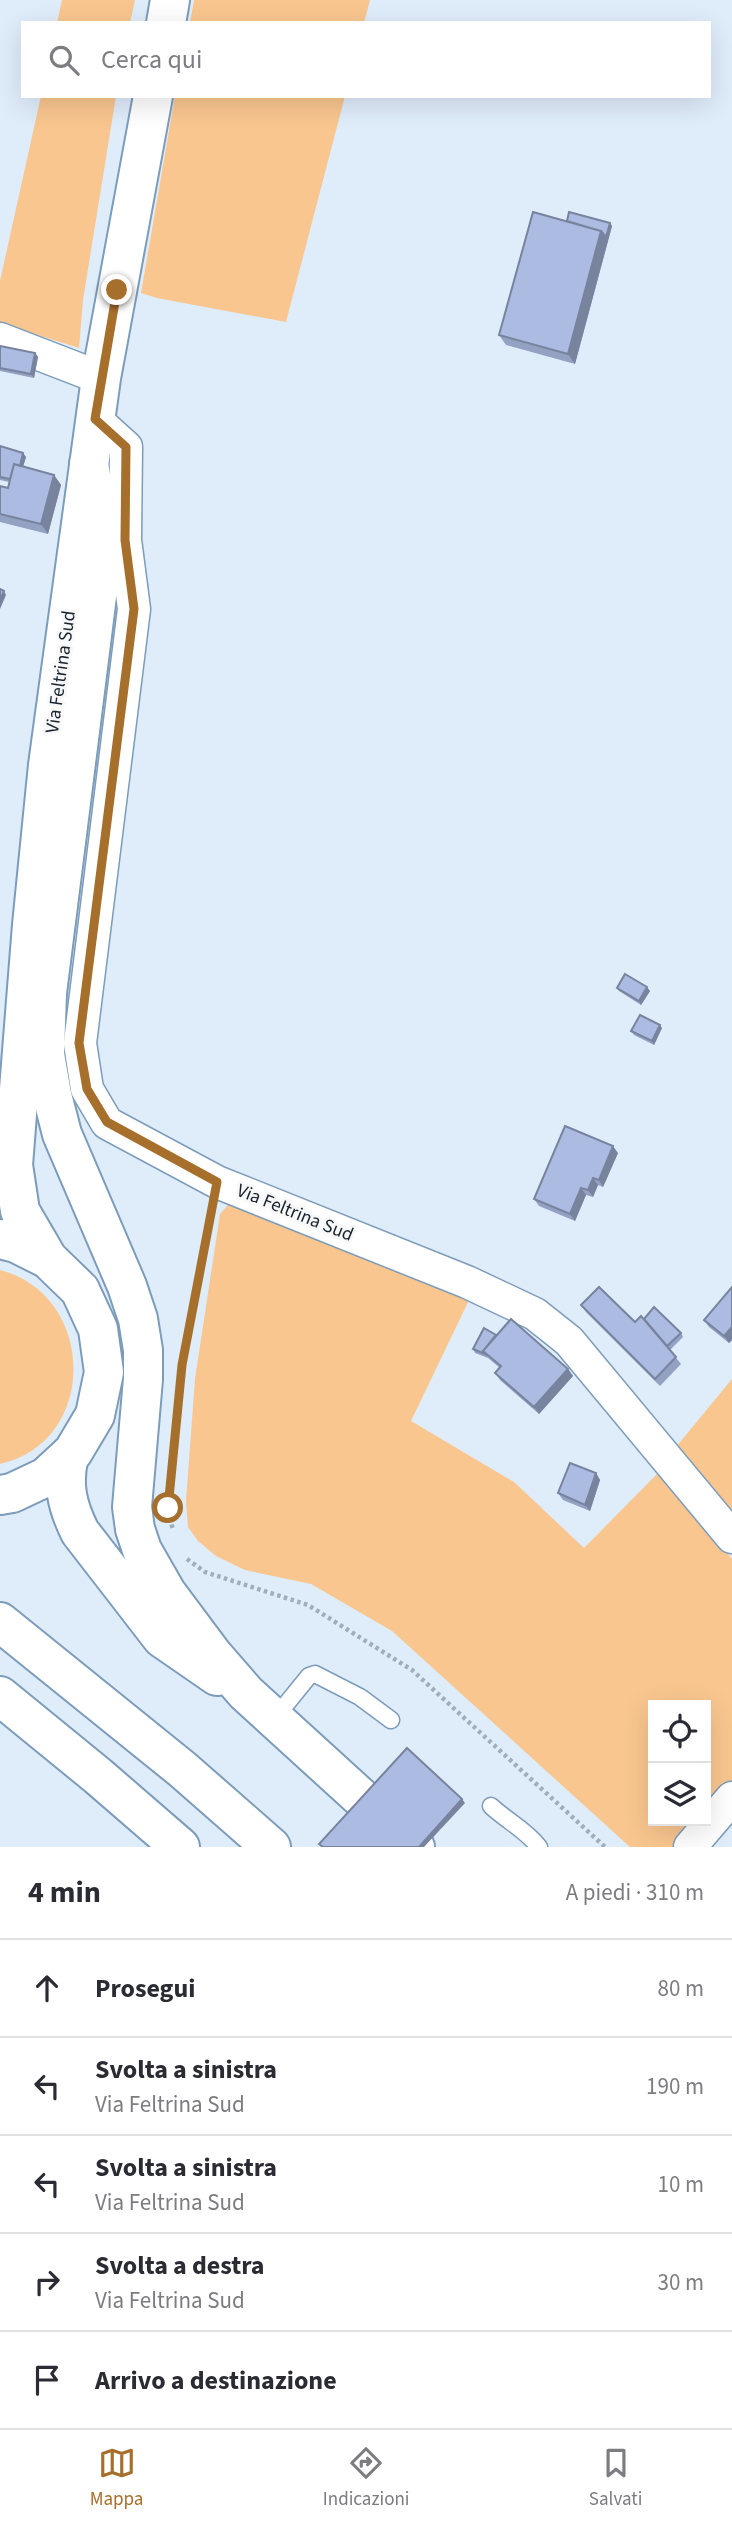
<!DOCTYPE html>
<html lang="it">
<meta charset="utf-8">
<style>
:root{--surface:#fff;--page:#f2f2f3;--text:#2b2b33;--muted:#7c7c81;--line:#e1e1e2;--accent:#a76f2c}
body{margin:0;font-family:"Source Sans 3",sans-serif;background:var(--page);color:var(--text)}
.controls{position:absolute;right:21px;bottom:21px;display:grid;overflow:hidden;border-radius:0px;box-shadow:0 7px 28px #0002}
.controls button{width:63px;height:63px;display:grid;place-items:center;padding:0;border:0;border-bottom:2px solid var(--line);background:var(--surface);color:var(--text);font:35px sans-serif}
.stop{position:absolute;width:21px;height:21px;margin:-16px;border:5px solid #a76f2c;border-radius:50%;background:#fff}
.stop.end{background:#a76f2c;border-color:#fff;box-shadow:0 2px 7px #0008}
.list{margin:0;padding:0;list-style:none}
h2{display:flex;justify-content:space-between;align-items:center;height:91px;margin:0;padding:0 28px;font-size:30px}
h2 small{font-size:23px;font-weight:400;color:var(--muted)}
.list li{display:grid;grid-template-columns:46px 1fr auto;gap:21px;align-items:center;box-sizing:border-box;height:98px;padding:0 28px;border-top:2px solid var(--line)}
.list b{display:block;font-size:26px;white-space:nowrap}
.list p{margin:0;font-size:23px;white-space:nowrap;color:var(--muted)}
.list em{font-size:23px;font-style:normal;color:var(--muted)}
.icon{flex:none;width:38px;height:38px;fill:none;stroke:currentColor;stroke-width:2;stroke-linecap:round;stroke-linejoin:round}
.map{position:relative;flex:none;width:732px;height:1847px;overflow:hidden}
.search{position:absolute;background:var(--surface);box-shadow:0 7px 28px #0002;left:21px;right:21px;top:21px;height:77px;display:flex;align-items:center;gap:18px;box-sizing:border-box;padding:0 24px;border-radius:0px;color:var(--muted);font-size:26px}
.sheet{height:581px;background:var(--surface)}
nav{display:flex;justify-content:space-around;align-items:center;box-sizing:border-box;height:98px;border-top:2px solid var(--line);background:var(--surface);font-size:19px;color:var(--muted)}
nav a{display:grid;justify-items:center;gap:4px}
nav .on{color:var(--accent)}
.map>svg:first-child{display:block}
</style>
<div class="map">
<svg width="732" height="1847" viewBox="0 0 732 1847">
<rect width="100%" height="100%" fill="#dfecfa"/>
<path fill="#f9c68f" d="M 62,0 L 135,0 L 130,23 L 57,23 Z
M 194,0 L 370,0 L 364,23 L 190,23 Z
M 41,96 L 116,96 L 83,300 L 79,348 L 0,323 L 0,281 Z
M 175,96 L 345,96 L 286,322 L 157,298 L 141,293 Z
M 240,1204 L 470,1298 L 411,1421 L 514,1482 L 584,1548 L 661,1470 L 732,1559 L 732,1781 L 706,1815 L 706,1705 L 653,1705 L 653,1821 L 701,1821 L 681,1847 L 630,1847 L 392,1631 L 311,1584 L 245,1570 L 216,1556 L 198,1541 L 188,1527 L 186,1501 L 195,1379 L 220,1214 L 228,1205 Z
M 0,1270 C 97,1295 99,1442 0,1464 Z
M 732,1379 L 732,1519 L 676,1447 Z"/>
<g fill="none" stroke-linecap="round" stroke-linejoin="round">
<g stroke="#7c9cba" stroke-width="19">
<path id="lane" d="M 274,1719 L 309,1676 L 315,1674 L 360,1697 L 391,1720
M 491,1806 C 507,1821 526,1830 539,1847"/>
</g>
<g stroke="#7c9cba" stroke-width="35">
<path id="street" d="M 0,339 L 101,378
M 95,419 L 126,447 L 125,540 L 134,609 L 80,1043 L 87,1089 L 107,1123 L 217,1182 L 467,1282 L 535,1314 L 569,1341 L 732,1537
M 690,1847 L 732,1798"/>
</g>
<g stroke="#7c9cba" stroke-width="42">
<path id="primary" d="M 166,23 L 170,0
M 0,1239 L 16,1243 L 48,1259
M 0,1495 L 12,1493 L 46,1477 L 73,1452 L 95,1415 L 104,1372 L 98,1329 L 80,1290 L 48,1259 L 20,1211 L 13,1165 L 32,925 L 48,765 L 101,378 L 153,96"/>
</g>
<g stroke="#7c9cba" stroke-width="42">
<path id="highway" d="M 89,464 L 98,518 L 98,588 L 47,993 L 45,1054 L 52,1095 L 62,1134 L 127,1286 L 138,1319 L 143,1350 L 143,1379 L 132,1507 L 135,1529 L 142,1550 L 166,1592 L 213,1655 L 246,1693 L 415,1847
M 69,1456 C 62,1484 67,1506 80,1532 L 162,1638 L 217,1676
M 0,1622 L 182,1769 L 271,1847
M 0,1696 L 98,1776 L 180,1847"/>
</g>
<path stroke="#a0adba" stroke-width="4.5" stroke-dasharray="3.5 3.5" stroke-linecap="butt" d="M 169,1499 L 182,1365 L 212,1210
M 168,1511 L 173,1530
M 187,1559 L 205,1572 L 308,1605 L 412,1670 L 605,1847"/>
<use href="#lane" stroke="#fff" stroke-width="16"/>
<use href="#street" stroke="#fff" stroke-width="32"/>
<use href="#primary" stroke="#fff" stroke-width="38"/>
<use href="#highway" stroke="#fff" stroke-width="38"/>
</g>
<path fill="#93a1c2" d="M 610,223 L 612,226 L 575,364 L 506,345 L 499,335 Z
M 0,346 L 35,353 L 38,357 L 34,378 L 0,371 Z
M 0,446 L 23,453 L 26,457 L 23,466 L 54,475 L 61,485 L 48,534 L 0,522 L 0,486 L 8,488 L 9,482 L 0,480 Z
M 617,988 L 650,991 L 641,1005 L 619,991 Z
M 662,1028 L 654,1045 L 634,1035 L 631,1031 Z
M 618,1153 L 603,1187 L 598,1185 L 593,1197 L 586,1195 L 575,1221 L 539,1206 L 534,1199 Z
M 732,1287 L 732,1340 L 729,1343 L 709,1327 L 704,1320 Z
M 581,1305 L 635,1322 L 644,1319 L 681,1333 L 683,1337 L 670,1350 L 681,1364 L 660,1386 L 586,1312 Z
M 496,1335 L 568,1369 L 573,1376 L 539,1414 L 500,1380 L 495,1373 L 500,1368 L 488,1358 L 475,1353 L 473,1349 Z
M 596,1473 L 600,1480 L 590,1511 L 563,1500 L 558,1493 Z"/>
<path fill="#78839e" d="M 610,223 L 612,226 L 575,364 L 568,354 L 601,231 Z
M 35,353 L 38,357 L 34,378 L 31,374 Z
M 23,453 L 26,457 L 18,484 L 16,481 Z
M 54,475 L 61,485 L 48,534 L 41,524 Z
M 4,591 L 6,595 L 0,609 L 0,600 Z
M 647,987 L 650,991 L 641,1005 L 639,1001 Z
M 660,1025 L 662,1028 L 654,1045 L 652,1041 Z
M 613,1146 L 618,1153 L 603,1187 L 599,1180 Z
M 593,1178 L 598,1185 L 593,1197 L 588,1190 Z
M 581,1188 L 586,1195 L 575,1221 L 570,1214 Z
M 732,1327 L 732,1340 L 729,1343 L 724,1336 Z
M 568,1369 L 573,1376 L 539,1414 L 534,1407 Z
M 596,1473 L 600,1480 L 590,1511 L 585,1505 Z
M 462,1799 L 465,1803 L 424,1847 L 419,1847 Z"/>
<path fill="#abbbe1" stroke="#78839e" stroke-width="2" d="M 533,212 L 601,231 L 568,354 L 499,335 Z
M 569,212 L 610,223 L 606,237 L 601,231 L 567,221 Z
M 0,346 L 35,353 L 31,374 L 0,368 Z
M 0,446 L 23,453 L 20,466 L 14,464 L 10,479 L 0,477 Z
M 14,464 L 54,475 L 41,524 L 0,514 L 0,486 L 8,488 Z
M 0,589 L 4,591 L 0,600 Z
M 625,974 L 647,987 L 639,1001 L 617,988 Z
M 640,1015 L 660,1025 L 652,1041 L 631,1031 Z
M 565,1126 L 613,1146 L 599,1180 L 593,1178 L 588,1190 L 581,1188 L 570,1214 L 534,1199 Z
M 599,1287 L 635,1322 L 641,1316 L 676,1357 L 655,1379 L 581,1305 Z
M 732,1287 L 732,1327 L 724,1336 L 704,1320 Z
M 654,1307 L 681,1333 L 667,1346 L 644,1319 Z
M 511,1319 L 568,1369 L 534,1407 L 495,1373 L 501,1366 L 483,1351 Z
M 484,1328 L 496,1335 L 483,1351 L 485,1354 L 473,1349 Z
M 570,1463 L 596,1473 L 585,1505 L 558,1493 Z
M 407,1748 L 462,1799 L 419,1847 L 323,1847 L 319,1844 Z"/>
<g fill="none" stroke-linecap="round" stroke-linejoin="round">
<path stroke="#a76f2c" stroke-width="9" d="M 117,290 L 95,419 L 126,447 L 125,540 L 134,609 L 79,1043 L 87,1089 L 107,1122 L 217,1182 L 182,1365 L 168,1508"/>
</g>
<g text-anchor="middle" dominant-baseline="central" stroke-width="6" stroke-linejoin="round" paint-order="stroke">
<g font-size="19" fill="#182430" stroke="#f8f8f8">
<text transform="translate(61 672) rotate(-82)">Via Feltrina Sud</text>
<text transform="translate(295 1213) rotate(22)">Via Feltrina Sud</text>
</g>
</g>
</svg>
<div class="controls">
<button><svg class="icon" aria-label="locate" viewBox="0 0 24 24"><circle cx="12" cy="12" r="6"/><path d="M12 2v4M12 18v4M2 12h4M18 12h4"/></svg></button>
<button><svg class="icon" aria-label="layers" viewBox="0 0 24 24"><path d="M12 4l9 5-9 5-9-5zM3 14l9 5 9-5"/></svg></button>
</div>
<div class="stop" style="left:168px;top:1508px"></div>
<div class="stop end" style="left:117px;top:290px"></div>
<div class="search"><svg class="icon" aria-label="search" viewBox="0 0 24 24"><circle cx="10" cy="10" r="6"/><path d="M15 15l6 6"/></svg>Cerca qui</div>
</div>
<section class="sheet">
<h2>4 min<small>A piedi · 310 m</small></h2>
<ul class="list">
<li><svg class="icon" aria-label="ahead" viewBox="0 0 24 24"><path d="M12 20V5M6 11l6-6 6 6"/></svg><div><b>Prosegui</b></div><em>80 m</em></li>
<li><svg class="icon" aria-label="left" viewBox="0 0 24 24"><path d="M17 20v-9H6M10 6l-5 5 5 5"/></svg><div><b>Svolta a sinistra</b><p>Via Feltrina Sud</p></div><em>190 m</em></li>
<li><svg class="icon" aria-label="left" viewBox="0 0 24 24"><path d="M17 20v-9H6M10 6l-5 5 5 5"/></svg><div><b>Svolta a sinistra</b><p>Via Feltrina Sud</p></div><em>10 m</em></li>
<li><svg class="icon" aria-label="right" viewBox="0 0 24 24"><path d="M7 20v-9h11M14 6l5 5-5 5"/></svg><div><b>Svolta a destra</b><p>Via Feltrina Sud</p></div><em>30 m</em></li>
<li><svg class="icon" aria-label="arrive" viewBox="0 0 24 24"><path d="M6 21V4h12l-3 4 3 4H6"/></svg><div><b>Arrivo a destinazione</b></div></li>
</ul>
</section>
<nav>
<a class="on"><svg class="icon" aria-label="map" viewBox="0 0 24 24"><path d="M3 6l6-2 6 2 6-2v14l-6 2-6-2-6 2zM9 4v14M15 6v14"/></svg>Mappa</a>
<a><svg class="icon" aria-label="directions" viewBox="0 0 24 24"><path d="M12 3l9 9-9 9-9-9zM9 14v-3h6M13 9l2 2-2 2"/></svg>Indicazioni</a>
<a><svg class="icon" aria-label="saved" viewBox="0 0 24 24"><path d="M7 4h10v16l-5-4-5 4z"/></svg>Salvati</a>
</nav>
